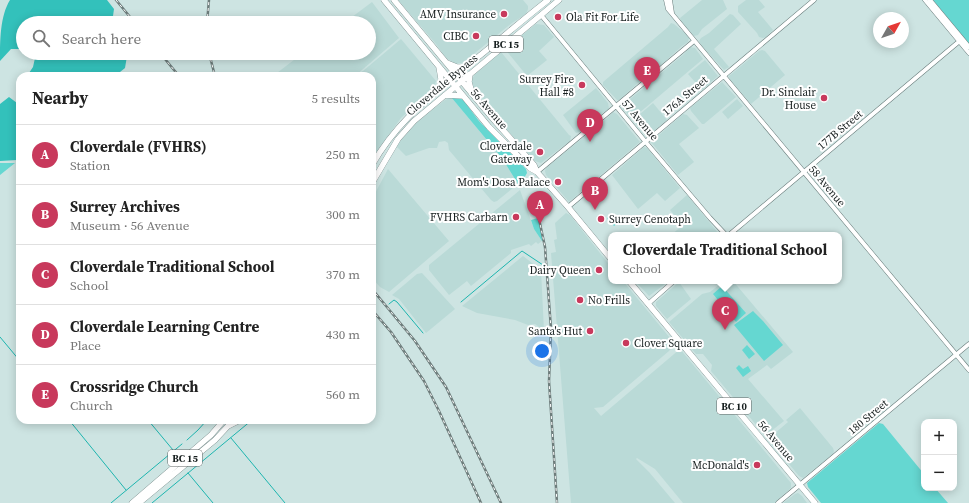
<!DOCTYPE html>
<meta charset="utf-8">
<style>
:root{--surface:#fff;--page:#f6f6f6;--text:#222;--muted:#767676;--line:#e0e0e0;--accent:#c8395c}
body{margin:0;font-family:"Source Serif 4",serif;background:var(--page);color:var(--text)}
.controls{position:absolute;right:12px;bottom:12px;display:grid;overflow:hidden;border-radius:8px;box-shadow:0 2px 10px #0003}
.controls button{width:36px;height:36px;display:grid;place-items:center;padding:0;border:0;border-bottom:1px solid var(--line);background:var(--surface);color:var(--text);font:20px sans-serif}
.compass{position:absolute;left:873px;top:12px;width:36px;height:36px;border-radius:50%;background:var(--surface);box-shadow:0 2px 10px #0003;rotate:50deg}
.you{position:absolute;left:542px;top:351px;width:14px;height:14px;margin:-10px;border:3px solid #fff;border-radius:50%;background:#1a73e8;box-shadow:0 0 0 6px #1a73e833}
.badge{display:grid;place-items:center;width:26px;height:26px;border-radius:50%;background:var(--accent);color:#fff;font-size:13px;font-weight:700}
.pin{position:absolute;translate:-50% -33px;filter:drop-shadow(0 1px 2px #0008)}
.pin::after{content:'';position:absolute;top:21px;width:14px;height:12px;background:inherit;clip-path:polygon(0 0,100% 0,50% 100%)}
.popup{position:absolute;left:608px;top:232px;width:234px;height:52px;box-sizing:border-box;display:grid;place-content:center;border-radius:8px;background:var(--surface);filter:drop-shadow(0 1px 3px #0005);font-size:13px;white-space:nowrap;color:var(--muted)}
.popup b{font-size:15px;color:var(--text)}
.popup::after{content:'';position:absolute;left:50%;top:100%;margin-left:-8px;border:8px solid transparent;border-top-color:var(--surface)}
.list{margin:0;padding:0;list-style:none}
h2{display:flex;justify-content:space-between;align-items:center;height:52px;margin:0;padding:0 16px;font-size:17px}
h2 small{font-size:13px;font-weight:400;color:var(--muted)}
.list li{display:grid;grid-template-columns:26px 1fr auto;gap:12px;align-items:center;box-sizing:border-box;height:60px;padding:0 16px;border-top:1px solid var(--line)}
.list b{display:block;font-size:15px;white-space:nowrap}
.list p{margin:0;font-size:13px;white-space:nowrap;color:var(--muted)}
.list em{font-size:13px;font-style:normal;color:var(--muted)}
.icon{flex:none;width:22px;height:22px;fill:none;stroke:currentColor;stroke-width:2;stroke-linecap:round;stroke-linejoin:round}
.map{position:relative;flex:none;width:969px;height:503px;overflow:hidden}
.search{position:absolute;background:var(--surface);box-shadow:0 2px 10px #0003;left:16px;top:16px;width:360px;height:44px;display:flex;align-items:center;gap:10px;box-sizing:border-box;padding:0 14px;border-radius:22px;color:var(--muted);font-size:15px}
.panel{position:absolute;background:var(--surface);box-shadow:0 2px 10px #0003;left:16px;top:72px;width:360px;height:352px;border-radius:12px}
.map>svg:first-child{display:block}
</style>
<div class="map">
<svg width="969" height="503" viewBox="0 0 969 503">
<rect width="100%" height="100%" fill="#cde4e2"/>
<path fill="#badad7" d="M 398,0 L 523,0 L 528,6 L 528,9 L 526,14 L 512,23 L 465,61 L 461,63 L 455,64 L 446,58 L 436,44 Z
M 702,0 L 723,0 L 727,9 L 702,29 L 698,35 L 694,36 L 681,21 L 680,18 Z
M 746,0 L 759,0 L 765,7 L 758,12 L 773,30 L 766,37 L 763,38 L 759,37 L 757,33 L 738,12 L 738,6 Z
M 372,2 L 399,38 L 355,76 L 273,76 L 303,53 L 369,53 L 369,23 L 344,23 Z
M 730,14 L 733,15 L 741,24 L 714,49 L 729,67 L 724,70 L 701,45 L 699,41 L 701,38 L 709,33 Z
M 671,23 L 674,24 L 686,34 L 689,38 L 688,42 L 682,46 L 650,75 L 646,76 L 619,100 L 617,100 L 603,85 L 603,82 L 668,27 Z
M 536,24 L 544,25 L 554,37 L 539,51 L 547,60 L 527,76 L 505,49 Z
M 401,39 L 436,81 L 434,88 L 401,118 L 372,158 L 372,76 L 357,76 Z
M 690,47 L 695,48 L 703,59 L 632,119 L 625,111 L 623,110 L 623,105 L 654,79 L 655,76 L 660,74 L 684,54 Z
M 762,50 L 765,51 L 785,75 L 751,104 L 734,84 L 730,80 L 729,76 L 759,51 Z
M 501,52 L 569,135 L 571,136 L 570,142 L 566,144 L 541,163 L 535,161 L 506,129 L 472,85 L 472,79 L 475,74 Z
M 705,60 L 718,76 L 702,90 L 688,74 Z
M 722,82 L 736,97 L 704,124 L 702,124 L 691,111 L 690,108 Z
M 596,88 L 608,103 L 609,109 L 601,114 L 580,132 L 576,133 L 563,115 Z
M 451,97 L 502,158 L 518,184 L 497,201 L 494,202 L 491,200 L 449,150 L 448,143 L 445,141 L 439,142 L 437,148 L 429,148 L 406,156 L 396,146 L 418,121 L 445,100 Z
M 737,99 L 743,106 L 728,119 L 722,112 Z
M 653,103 L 667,120 L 648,136 L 646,136 L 633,120 Z
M 613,112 L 617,114 L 640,142 L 569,202 L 546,175 L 545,171 L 546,168 L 606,119 Z
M 683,114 L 687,115 L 699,128 L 679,144 L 694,162 L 678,175 L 651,142 Z
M 644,147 L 647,148 L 680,188 L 665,201 L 657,193 L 638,209 L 612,175 Z
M 388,169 L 449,241 L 389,292 L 380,287 L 372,278 L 372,199 Z
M 520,190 L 534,229 L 542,241 L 538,244 L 536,242 L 531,246 L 529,244 L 511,250 L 511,253 L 471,286 L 467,281 L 449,295 L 429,270 L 429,265 Z
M 687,195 L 719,234 L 720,235 L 671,235 L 683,225 L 670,210 Z
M 566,213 L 570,215 L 611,267 L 611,281 L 623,281 L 670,338 L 672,343 L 672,347 L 669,351 L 603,407 L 594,408 L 601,416 L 680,349 L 791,483 L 791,488 L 774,503 L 683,503 L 655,469 L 637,458 L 636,459 L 649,472 L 675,503 L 571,503 L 551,253 L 556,252 L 554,240 L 557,239 L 555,223 Z
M 523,256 L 541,270 L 544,331 L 540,331 L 539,327 L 535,324 L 528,325 L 515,320 L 477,313 L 462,306 Z
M 422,273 L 455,309 L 426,333 L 399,299 L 392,295 L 417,274 Z
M 635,281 L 669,281 L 649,296 Z
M 724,281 L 733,281 L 793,352 L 771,369 L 767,365 L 748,379 L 784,421 L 766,435 L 763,433 L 711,371 L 712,365 L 703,354 L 696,354 L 669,322 L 702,294 L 710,292 Z
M 679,282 L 691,299 L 667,319 L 656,306 L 656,302 Z
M 800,408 L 833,448 L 834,451 L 833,454 L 803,478 L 799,476 L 770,441 L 774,434 L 788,422 L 786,420 Z
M 798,493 L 802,496 L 807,503 L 783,503 L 795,494 Z"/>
<path fill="#65d7d1" d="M 933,0 L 969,0 L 969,44 Z
M 451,97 L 460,98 L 464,101 L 479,121 L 526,169 L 527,173 L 523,180 L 518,184 L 502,158 Z
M 0,163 L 15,163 L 0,175 Z
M 613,213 L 620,221 L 614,226 L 607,218 Z
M 538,218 L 543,241 L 542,241 L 534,229 L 531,220 Z
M 722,286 L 746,313 L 736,322 L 713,294 Z
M 753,311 L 763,321 L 783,345 L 764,361 L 734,325 Z
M 747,345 L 755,354 L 749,359 L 742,350 Z
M 739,365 L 743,369 L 748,366 L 751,371 L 743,377 L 736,368 Z
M 879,423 L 883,424 L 924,474 L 924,488 L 935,488 L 948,503 L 821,503 L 808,487 L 807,483 Z"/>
<path fill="#33c1bb" d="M 10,0 L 107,0 L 114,9 L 112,23 L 23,23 L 23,49 L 11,49 L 0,61 C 0,41 0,16 10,0 Z
M 29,53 L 131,53 L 127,56 L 125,68 L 115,76 L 27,76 L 33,67 L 35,58 Z
M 9,97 L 17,103 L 20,98 L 20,158 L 17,160 L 0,161 L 0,104 Z"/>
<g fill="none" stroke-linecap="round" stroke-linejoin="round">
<path stroke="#1eb5af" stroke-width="1" d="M 461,302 L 522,251 L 543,265
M 389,304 L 394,300 L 397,302 L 423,333
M 0,337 L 20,361
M 372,338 L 372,337
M 69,420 L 126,490
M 148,420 L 173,450
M 231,438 L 285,503
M 187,440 L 198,430 L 207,420
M 188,473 L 213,503
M 111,503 L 182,444
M 152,503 L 252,420"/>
<g stroke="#687c7b" stroke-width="5">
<path id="secondary" d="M 666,0 L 668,9 L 969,370
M 670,0 L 672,13
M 925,0 L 969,53
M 930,0 L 969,47
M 541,15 L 649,146 L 710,218 L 726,235
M 537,172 L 694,41
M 568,207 L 814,0
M 729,235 L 962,39
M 648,304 L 674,281
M 778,503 L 969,344"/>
</g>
<g stroke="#687c7b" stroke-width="6">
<path id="highway" d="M 384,0 L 489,127 L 530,168 L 537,172
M 394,0 L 494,120 L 534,165 L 537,172 L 568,207 L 611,259
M 447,63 L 457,67 L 467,67
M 439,67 L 441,79 L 440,88
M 470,74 L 469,82 L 472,93
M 445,95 L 463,96
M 372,165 C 398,120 429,98 468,65 C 495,44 521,21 548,0
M 372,183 L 398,139 L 414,121 L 559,0
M 629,281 L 815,503
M 132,503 L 211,435 L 224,420
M 139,503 L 215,440 L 228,426 L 240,420"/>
</g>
<use href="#secondary" stroke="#fff" stroke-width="4"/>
<use href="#highway" stroke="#fff" stroke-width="5.5"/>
<g stroke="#6d7c7b" stroke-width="2.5">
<path id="rail" d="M 116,0 L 135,23
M 207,23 L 209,0
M 160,53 L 179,76
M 209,53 L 215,76
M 539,219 L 545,247 L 551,329 L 549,381 L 557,503
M 372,289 L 415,341 L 446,387 L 501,503
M 372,310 L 391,332 L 424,381 L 439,411 L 481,503"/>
</g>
<use href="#rail" stroke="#fff" stroke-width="1" stroke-dasharray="3" stroke-linecap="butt"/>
</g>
<g fill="#c8395c" stroke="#fff" stroke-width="1.5">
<circle cx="504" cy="14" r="4"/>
<circle cx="558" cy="17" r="4"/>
<circle cx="476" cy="36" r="4"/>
<circle cx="582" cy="85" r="4"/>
<circle cx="824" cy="98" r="4"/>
<circle cx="540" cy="152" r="4"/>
<circle cx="558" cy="182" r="4"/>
<circle cx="516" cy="217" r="4"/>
<circle cx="601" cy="219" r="4"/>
<circle cx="599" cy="270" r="4"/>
<circle cx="580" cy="300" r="4"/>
<circle cx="590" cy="331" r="4"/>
<circle cx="626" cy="343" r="4"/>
<circle cx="757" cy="465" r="4"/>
</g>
<g text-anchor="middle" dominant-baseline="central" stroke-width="4" stroke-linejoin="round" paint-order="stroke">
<g fill="#fff" stroke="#5d6262" stroke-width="1">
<rect x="489" y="36" width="34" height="16" rx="3"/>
<rect x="717" y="398" width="34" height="16" rx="3"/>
<rect x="168" y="450" width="34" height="16" rx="3"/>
</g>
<g font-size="10" font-weight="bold" fill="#171f1f">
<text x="506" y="44">BC 15</text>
<text x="734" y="406">BC 10</text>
<text x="185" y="458">BC 15</text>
</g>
<g font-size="11" fill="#171f1f" stroke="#fff" text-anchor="end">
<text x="496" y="14">AMV Insurance</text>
<text x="566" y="17" text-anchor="start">Ola Fit For Life</text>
<text x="468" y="36">CIBC</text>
<text x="574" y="79">Surrey Fire<tspan x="574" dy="13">Hall #8</tspan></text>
<text x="816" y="92">Dr. Sinclair<tspan x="816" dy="13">House</tspan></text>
<text x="532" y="146">Cloverdale<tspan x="532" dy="13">Gateway</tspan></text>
<text x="550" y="182">Mom's Dosa Palace</text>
<text x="508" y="217">FVHRS Carbarn</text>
<text x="609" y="219" text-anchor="start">Surrey Cenotaph</text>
<text x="591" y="270">Dairy Queen</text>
<text x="588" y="300" text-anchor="start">No Frills</text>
<text x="582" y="331">Santa's Hut</text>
<text x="634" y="343" text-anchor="start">Clover Square</text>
<text x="749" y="465">McDonald's</text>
</g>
<g font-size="11" fill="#171f1f" stroke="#fff">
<text transform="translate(442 85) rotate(-40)">Cloverdale Bypass</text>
<text transform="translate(685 96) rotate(-40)">176A Street</text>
<text transform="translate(489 109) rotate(49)">56 Avenue</text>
<text transform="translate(640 120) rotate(50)">57 Avenue</text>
<text transform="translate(840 130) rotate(-40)">177B Street</text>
<text transform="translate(827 186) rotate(50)">58 Avenue</text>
<text transform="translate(868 417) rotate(-40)">180 Street</text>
<text transform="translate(776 441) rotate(50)">56 Avenue</text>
</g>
</g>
</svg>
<div class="controls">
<button>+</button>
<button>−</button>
</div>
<svg class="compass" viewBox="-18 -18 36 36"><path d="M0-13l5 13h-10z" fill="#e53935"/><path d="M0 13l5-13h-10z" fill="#767676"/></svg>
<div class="you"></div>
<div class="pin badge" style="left:540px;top:224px">A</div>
<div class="pin badge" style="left:595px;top:210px">B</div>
<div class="pin badge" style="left:725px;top:330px">C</div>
<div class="popup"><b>Cloverdale Traditional School</b>School</div>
<div class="pin badge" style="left:590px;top:142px">D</div>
<div class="pin badge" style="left:647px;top:90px">E</div>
<div class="search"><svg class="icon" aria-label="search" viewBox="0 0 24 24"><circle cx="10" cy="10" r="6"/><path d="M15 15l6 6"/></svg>Search here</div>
<section class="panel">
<h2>Nearby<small>5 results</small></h2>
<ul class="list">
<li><span class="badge">A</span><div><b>Cloverdale (FVHRS)</b><p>Station</p></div><em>250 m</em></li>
<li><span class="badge">B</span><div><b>Surrey Archives</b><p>Museum · 56 Avenue</p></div><em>300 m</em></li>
<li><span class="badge">C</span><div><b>Cloverdale Traditional School</b><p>School</p></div><em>370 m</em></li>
<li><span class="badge">D</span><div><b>Cloverdale Learning Centre</b><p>Place</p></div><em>430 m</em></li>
<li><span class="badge">E</span><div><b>Crossridge Church</b><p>Church</p></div><em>560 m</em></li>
</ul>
</section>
</div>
